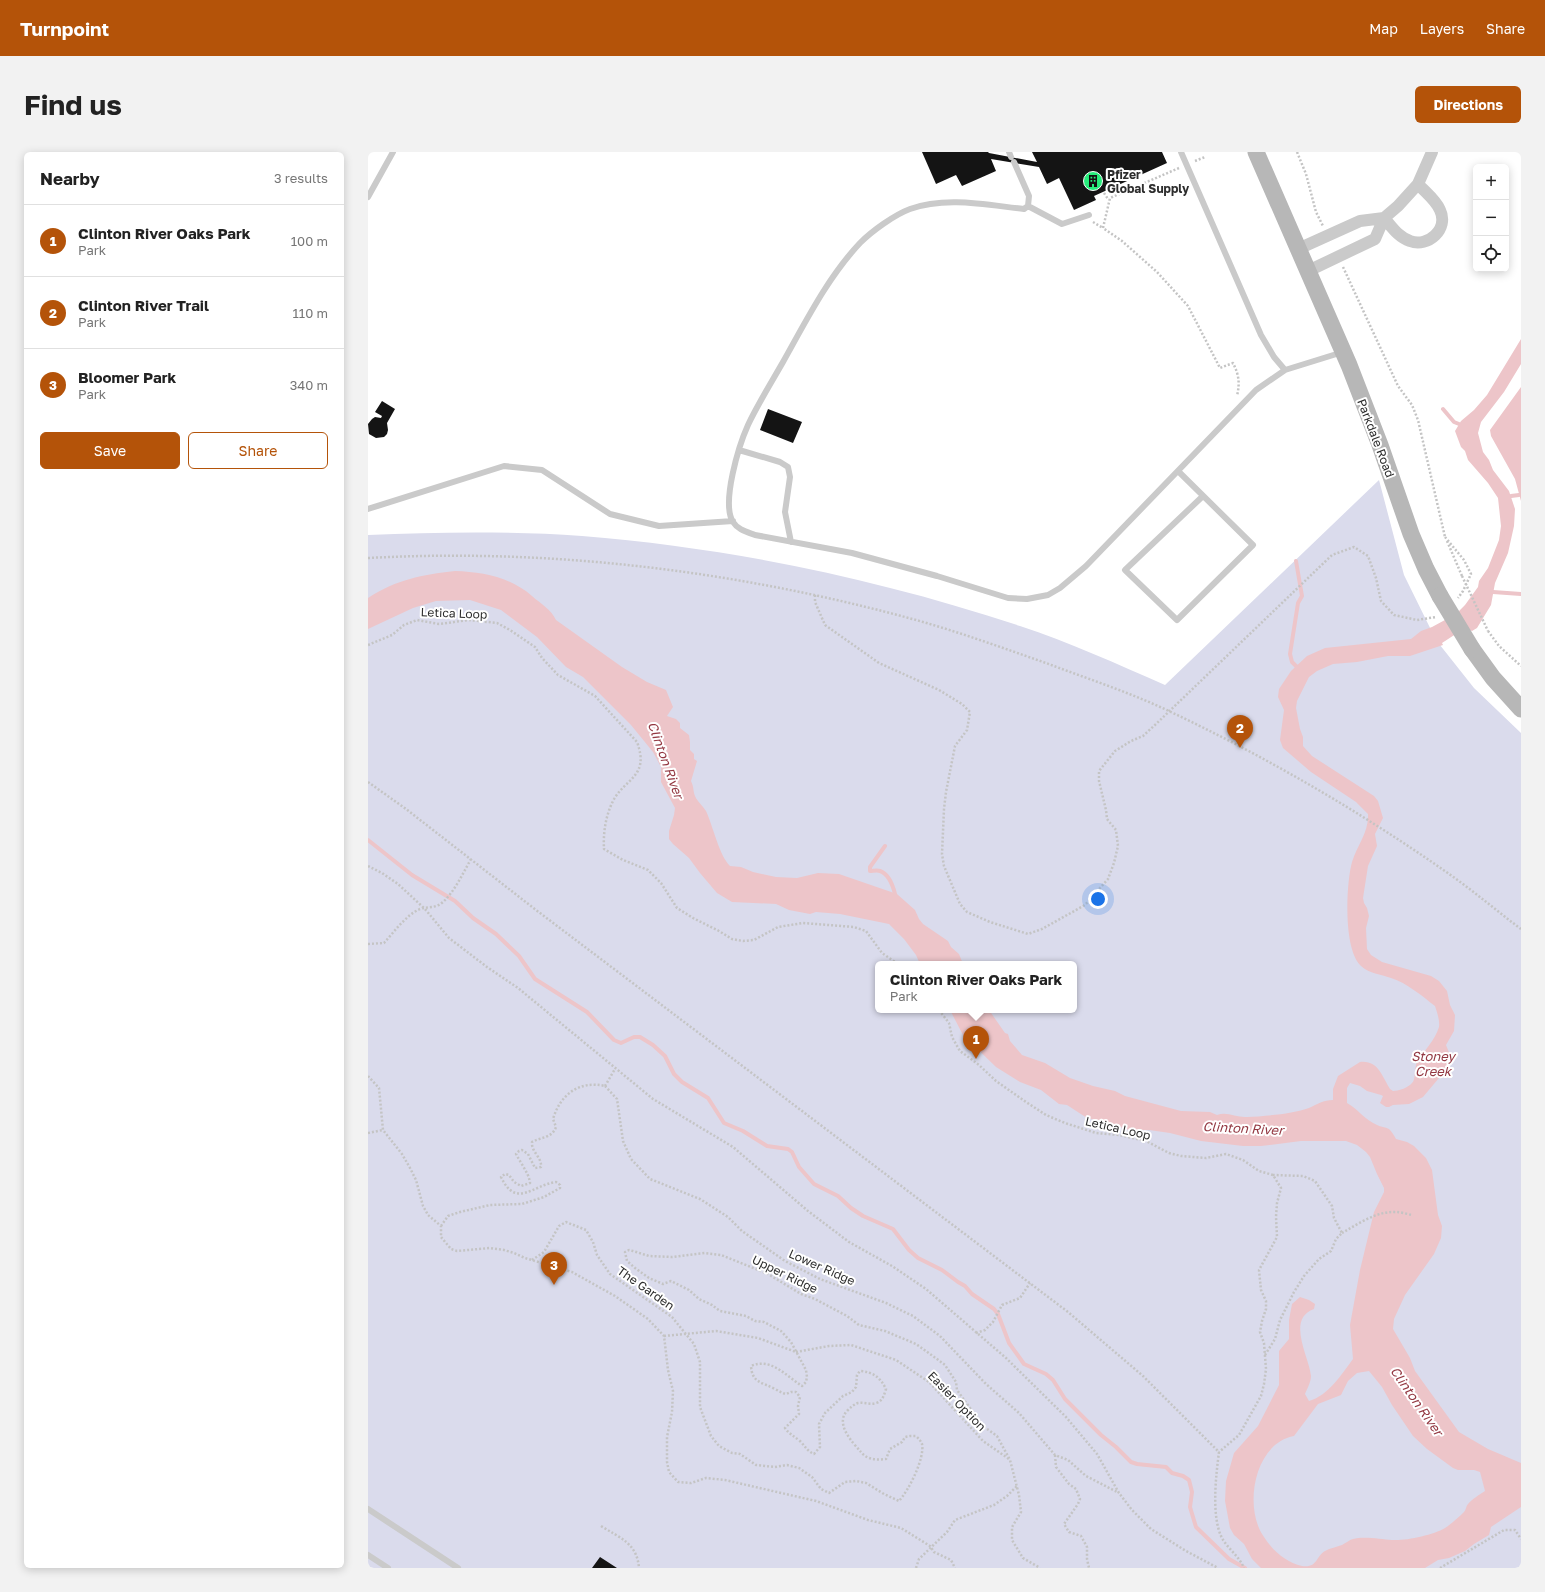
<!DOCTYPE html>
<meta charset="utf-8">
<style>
:root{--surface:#fff;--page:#f2f2f2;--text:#222;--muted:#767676;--line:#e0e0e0;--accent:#b45309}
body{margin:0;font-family:"Golos Text",sans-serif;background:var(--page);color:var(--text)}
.controls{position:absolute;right:12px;top:12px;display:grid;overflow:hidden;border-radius:6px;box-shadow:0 2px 10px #0003}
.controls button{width:36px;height:36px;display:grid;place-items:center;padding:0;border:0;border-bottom:1px solid var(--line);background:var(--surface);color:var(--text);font:20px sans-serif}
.you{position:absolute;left:730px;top:747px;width:14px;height:14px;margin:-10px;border:3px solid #fff;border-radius:50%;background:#1a73e8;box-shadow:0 0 0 6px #1a73e833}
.badge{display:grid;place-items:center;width:26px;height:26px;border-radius:50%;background:var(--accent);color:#fff;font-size:13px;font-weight:700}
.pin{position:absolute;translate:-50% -33px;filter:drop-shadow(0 1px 2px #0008)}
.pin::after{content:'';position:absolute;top:21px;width:14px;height:12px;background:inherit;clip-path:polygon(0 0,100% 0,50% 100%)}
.popup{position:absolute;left:507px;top:809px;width:202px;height:52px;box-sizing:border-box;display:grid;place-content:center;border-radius:6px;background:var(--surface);filter:drop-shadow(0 1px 3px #0005);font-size:13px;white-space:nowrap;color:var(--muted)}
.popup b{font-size:15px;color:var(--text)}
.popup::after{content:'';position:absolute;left:50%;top:100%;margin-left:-8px;border:8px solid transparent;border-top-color:var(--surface)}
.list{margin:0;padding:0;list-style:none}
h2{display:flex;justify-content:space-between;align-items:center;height:52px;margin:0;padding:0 16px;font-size:17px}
h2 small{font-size:13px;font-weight:400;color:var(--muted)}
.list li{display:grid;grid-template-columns:26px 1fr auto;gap:12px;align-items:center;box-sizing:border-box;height:72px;padding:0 16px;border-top:1px solid var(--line)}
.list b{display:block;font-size:15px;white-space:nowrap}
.list p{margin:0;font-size:13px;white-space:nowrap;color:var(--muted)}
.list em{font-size:13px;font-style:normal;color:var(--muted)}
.actions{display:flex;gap:8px;padding:12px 16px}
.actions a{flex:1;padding:9px 0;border:1px solid var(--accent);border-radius:6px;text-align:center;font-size:14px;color:var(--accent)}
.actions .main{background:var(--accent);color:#fff}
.icon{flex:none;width:22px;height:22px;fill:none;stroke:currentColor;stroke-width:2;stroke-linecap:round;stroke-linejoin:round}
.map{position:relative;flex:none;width:1153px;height:1416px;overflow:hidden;border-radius:6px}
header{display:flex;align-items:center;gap:24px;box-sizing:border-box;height:56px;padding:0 20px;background:var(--accent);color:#fff}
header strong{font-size:19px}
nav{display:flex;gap:22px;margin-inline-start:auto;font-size:14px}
.intro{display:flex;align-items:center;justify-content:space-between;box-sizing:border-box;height:96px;padding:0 24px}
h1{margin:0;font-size:28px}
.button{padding:10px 18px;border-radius:6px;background:var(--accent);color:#fff;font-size:14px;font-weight:700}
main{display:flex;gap:24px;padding:0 24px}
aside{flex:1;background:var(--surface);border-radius:6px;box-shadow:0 2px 10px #0003}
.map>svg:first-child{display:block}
</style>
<header>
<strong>Turnpoint</strong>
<nav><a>Map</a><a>Layers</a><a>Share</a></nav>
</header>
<div class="intro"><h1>Find us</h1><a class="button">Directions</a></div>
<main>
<aside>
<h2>Nearby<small>3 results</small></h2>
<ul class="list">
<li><span class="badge">1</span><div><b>Clinton River Oaks Park</b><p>Park</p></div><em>100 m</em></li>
<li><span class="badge">2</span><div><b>Clinton River Trail</b><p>Park</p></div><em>110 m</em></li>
<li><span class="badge">3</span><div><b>Bloomer Park</b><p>Park</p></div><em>340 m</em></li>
</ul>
<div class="actions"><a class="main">Save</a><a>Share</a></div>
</aside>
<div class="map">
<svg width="1153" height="1416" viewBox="0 0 1153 1416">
<rect width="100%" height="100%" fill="#fff"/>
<path fill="#dadbec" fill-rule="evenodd" d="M 1011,328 L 1036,423 L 1068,488 L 1106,536 L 1153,581 L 1153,1416 L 0,1416 L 0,383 C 71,380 143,379 214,384 C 363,396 510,427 652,474 C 701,490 749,512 797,533 ZM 510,812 L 706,812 L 706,858 L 510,858 Z"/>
<path fill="#edc5c9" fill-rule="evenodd" d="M 1153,187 L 1153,212 L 1136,240 L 1113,270 L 1110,281 L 1115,300 L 1121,308 L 1125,318 L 1141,339 L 1147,357 L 1146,374 L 1140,401 L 1127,431 L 1123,453 L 1109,476 L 1104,479 L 1097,476 L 1074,491 L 1075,493 L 1042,504 L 1020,504 L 989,510 L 965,512 L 949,519 L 941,525 L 929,549 L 928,556 L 932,577 L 935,585 L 935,594 L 944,604 L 1006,644 L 1010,649 L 1015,666 L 1007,682 L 1009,694 L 1000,714 L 995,746 L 996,751 L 999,756 L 1001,764 L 998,776 L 999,797 L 1003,803 L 1014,810 L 1063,824 L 1071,829 L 1079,839 L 1082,853 L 1087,863 L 1086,879 L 1078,893 L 1082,903 L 1079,914 L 1071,926 L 1055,945 L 1041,952 L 1025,953 L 1021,955 L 1018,955 L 1012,951 L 1015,944 L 1013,943 L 999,939 L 992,934 L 982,931 L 979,936 L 979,951 C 990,957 997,968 1009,973 C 1013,975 1017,975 1021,977 C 1024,980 1026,983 1028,987 L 1039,990 L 1046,994 L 1058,1006 L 1064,1018 L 1070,1063 L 1074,1074 L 1073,1086 L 1066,1102 L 1037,1143 L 1026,1167 L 1025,1177 L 1042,1206 L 1047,1219 L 1091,1280 L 1120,1297 L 1153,1311 L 1153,1355 L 1123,1375 L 1121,1383 L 1106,1392 L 1097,1399 L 1081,1406 L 1070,1408 L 1057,1416 L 893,1416 L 884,1407 L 876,1392 L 866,1383 L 862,1376 L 857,1349 L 858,1329 L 866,1301 L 890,1274 L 911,1233 L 911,1199 L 921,1187 L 921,1168 L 924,1152 L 932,1145 L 941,1148 L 947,1152 L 946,1157 C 918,1167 941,1204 943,1224 C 943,1230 939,1237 937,1242 L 941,1249 C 961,1243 973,1223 985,1207 L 982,1173 L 992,1118 L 1006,1060 L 1016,1040 L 1016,1036 L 1009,1022 L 1002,1005 L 998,1000 L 989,993 L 978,989 L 933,989 L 893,994 L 875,994 L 833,989 L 802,981 L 781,978 L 761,978 L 740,971 L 719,966 L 699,953 L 691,952 L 673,938 L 652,930 L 628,915 L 595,883 L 582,858 L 621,858 L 637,881 L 640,882 L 642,889 L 654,903 L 677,911 L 702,926 L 725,934 L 747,939 L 757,944 L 813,959 L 842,960 L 849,963 C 859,959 869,966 879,965 C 897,964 925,962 941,956 C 950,952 955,948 965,948 L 965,937 L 970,924 L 992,910 C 1010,908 1014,924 1022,937 L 1025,939 C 1030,939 1040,936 1044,931 C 1048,928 1046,916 1049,910 C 1056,899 1067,888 1071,875 C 1072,869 1069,860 1067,854 C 1054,844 1039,831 1023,826 C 1012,822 1002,822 993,814 C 975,798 978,732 984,710 C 989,694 1001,680 1000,662 L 988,650 L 943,620 L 915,596 L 912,588 L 916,558 L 910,545 L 911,537 L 923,519 L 939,504 L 957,496 L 1043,487 L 1053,479 L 1064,475 L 1088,462 L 1097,453 L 1110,435 L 1111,429 L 1120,416 L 1131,388 L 1133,374 L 1130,346 L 1120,331 L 1100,308 L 1097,299 L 1093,295 L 1087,279 L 1093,269 L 1106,258 L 1119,243 ZM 1001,1219 L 1014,1235 L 1024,1253 L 1045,1284 L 1059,1297 L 1085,1316 L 1090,1318 L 1106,1318 L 1112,1320 L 1117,1339 C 1111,1343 1104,1347 1100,1352 C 1098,1354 1098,1358 1096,1360 C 1091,1365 1083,1372 1077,1376 C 1065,1383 1038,1389 1024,1388 C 1013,1387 995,1384 985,1387 C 981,1388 978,1391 974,1393 C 969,1395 962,1396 957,1399 C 947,1405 950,1416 934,1414 C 918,1410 905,1399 896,1385 C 875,1356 886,1291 926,1284 L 950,1252 L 973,1243 L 980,1229 L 989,1221 Z
M 1153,235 L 1153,349 L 1147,327 L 1123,284 L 1122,278 Z
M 87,419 C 115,420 142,425 164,444 C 173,452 183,457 188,468 L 254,515 L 279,530 L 298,538 L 305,555 L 299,564 L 308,567 L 312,571 L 312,576 L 321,583 L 322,590 L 322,598 L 326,602 L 326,607 L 329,609 L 323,629 C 326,635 325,639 327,644 C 329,649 335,654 338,659 C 345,674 351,703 362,714 L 373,715 L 385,720 L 408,725 L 429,726 L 450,721 L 471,722 L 529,742 L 547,758 L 551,767 L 555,772 L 580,789 L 583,795 L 591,802 L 595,812 L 552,812 L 548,803 L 536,787 L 521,772 L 472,762 L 448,760 L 442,762 L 421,758 L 408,752 L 364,750 L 349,741 L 332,721 L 321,706 L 305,692 L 301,687 L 301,679 L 306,663 L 307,656 L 293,630 L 293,615 L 285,600 L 263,573 L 215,525 L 198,515 L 169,485 L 133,458 L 102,448 L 68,449 L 45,456 L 0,477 L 0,446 C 30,427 53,423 87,419 Z"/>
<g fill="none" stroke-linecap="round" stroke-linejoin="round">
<path stroke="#edc5c9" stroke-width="4" d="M 1075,257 L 1086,270 L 1091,272
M 1143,344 L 1151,343
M 928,409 L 934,444 L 930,451 L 922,502 L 924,510 L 928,514
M 1125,440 L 1153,442
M 0,688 L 44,723 L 87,749 L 105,766 L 128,782 L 151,804 L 167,827 L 219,860 L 246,888 L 253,891 L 266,885 L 272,885 L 285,893 L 297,904 L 306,922 L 314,930 L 340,946 L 356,971 L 375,979 L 399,994 L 420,997 L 424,1000 L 431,1015 L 446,1032 L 470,1044 L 483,1056 L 495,1064 L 525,1077 L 541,1098 L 550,1106 L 574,1118 L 590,1130 L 597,1134 L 604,1142 L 626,1157 L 630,1162 L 641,1191 L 656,1212 L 678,1222 L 685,1228 L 697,1247 L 733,1283 L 748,1295 L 763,1310 L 769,1312 L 798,1315 L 804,1321 L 815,1324 L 821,1328 L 824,1340 L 822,1355 L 828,1375 L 861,1407 L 877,1416
M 517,694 L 502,715 L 502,719 C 505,719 509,718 512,719 C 521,722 525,734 527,742"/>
</g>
<path fill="#141414" d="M 554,0 L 620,0 L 621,1 L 669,10 L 664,0 L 794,0 L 799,11 L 726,44 L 728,48 L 706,58 L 691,26 L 679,32 L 671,15 L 623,7 L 628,19 L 594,34 L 588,23 L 568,32 Z
M 14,249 L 27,257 L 19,271 L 20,278 L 19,282 L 16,285 L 8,286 L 1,282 L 0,272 L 4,267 L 7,265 L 13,266 L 14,264 L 7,260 Z
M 400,257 L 434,270 L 425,291 L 392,278 Z
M 232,1405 L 249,1416 L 224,1416 Z"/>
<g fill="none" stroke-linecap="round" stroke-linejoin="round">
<path stroke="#c4c4c4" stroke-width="2.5" stroke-dasharray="2 2" stroke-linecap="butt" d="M 929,0 L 938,22 L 948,60 L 955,74
M 827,9 L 837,5
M 811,16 L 742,46 L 735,76 L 754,89 L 789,120 L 820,154 L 852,216 L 865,211 C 871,223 872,231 869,244
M 736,41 L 740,47
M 725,70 L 735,76
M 975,115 L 1030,234 L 1044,253 L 1050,268 L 1077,385
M 1077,385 L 1096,408 L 1103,422 L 1095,439 L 1090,446
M 1079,389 L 1094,424
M 0,406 C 185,396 370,419 548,468 C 591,480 635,496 678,511 C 720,527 764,541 805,561 C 902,607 996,662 1084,724 C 1108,741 1130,760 1153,777
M 447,443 L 447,450 L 457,473 L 511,511 L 571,538 L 594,552 L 602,560 L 599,578 L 587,594 L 578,640 L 576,657 L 574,702 L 576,714 L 592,752 L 599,760 L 622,770 L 660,782 L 674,777 L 717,753 L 740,727 L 746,711 L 750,694 L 748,678 L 739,667 L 738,658 L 731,629 L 731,619 L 747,599 L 763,589 L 775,584 L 788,572 L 964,403 L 986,395 L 1000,404 L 1008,426 L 1013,449 L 1026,463 L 1049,468 L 1068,465
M 1120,479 L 1131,494 L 1153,514
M 0,493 L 24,483 L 36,473 L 49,468 L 71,472 L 101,468 L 129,471 L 142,478 L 167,495 L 174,506 L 190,523 L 227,544 L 269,590 C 282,625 257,626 245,649 C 238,663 235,680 236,697 L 255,708 L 280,718 L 293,731 L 309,756 L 325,766 L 351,779 L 364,787 L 375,789 L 386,788 L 410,775 L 435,771 L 486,775 L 498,779 L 514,801 L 530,812
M 0,630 L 38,657 L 168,758 L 700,1160 L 775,1224 L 851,1300
M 0,714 L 14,721 L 30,732 L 57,757 L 81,786 L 119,815 L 150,836 L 285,947 L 365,995 L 440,1059 L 481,1090 L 524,1114 L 558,1137 L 638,1206 L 698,1265 L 729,1302 L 751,1341 L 764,1358 L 783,1377 L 818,1399 L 850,1416
M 0,792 L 16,791 C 26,780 38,763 52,757 C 60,754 67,757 75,750 C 87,739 95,721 103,707
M 571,858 L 581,871 L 584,885 L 592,899 L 611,913 L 628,929 L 658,950 L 678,963 L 697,971 L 728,981 L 751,983 L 778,989 L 801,1001 L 813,1004 L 838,1006 L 858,1002 L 875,1008 L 891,1019 L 905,1023 L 913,1036 L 909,1051 L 908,1065 L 909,1085 L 891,1118 L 893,1138 L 898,1149 L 898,1157 L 894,1169 L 892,1180 L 896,1191 L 898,1217 L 896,1232 L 893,1244 L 871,1283 L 851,1300
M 0,924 L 11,936 L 15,978 L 34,1002 L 42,1016 L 48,1028 L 55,1054 L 60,1063 L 73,1074 L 73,1085 L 83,1097 L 89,1099 L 122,1096 L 136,1098 L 146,1101 L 157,1106 L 204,1120 L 247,1144 L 280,1167 L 296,1184 L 300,1218 L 305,1239 L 304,1260 L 299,1285 L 299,1310 L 301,1320 L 310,1330 L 323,1331 L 338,1326 L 357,1328 L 448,1349 L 500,1368 L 533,1376 L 562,1394 L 566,1400 L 583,1408 L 587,1416
M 237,934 L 249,947 L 255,989 L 263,1007 L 282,1027 L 332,1047 L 360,1065 L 374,1079 L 417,1109 L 452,1127 L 518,1151 L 545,1164 L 572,1184 L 618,1232 L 651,1261 L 687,1303 L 700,1308 L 718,1324 L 751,1341
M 237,934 L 247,917
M 0,981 L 15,978
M 73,1074 L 80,1064 L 92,1060 L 122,1053 L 154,1052 L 176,1045 L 192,1036 L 192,1033 L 188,1030 C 165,1033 148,1057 133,1025 L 137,1022 L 141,1023 L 146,1030 L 153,1034 L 162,1031 C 161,1021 153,1012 148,1002 L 151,999 L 154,998 L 160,1002 L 167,1016 L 173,1015 C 174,1005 163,1000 164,990 C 173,985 184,986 188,975 L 185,967 C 192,943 211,928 237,934
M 974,1081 C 990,1072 1008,1059 1028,1060 C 1033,1060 1039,1062 1044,1063
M 164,1108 L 176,1100 L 191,1074 L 198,1070 L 218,1078 L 225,1090 L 229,1103 L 242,1122 L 304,1165 L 326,1192 L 332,1210 L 332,1255 L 343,1284 L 351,1294 L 364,1301 L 372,1302 L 388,1313 L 407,1315 L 419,1313 L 431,1316 L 444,1325 L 453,1337 L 461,1341 L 477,1330 L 488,1329 L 498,1331 L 516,1342 L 531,1349 C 541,1338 557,1306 554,1292 C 553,1289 551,1287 548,1284 L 542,1284 L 537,1285 L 534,1290 L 522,1297 L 518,1307 C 509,1308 499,1308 493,1300 C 484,1290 466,1271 480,1258 C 483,1255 485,1253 490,1251 C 496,1250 502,1253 508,1251 C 515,1249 516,1243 518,1237 C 512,1225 505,1220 492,1219 L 489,1223 L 488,1235 L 484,1240 L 475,1244 L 457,1261 L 451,1272 L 452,1295 L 446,1302 C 439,1299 437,1294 432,1289 C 426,1284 421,1282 417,1276 L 431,1262 L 430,1254 L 432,1245 L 428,1240 L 423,1240 L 418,1242 C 414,1241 411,1239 407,1237 C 394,1230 384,1231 383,1214 C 403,1205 418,1224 434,1234 L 438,1230 L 439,1225 L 438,1218 L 423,1190 L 413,1179 L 396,1170 L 387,1169 L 378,1164 L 352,1159 L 344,1153 L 331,1147 L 321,1138 L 303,1129 L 295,1132 L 281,1126 L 267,1116 L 259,1109 L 257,1100 L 261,1098 L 265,1099 L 281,1104 L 304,1105 L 337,1101 L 353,1103 L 400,1122 L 433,1142 L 447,1147 L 479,1164 L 491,1173 L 517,1179 L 548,1192 L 569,1207 L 577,1213 L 588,1230 L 589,1238 L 615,1274 L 629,1284 L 642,1308 L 651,1343 L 653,1360 L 644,1375 L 644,1388 L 655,1406 L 672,1416
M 608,1181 L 617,1178 L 625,1170 L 634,1153 L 652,1146 L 662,1131
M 296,1184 L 348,1179 L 390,1186 L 428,1200
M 428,1200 L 461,1194 L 483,1193 L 528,1208 L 561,1230 L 615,1289 L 641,1307
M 897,1203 L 907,1187 L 912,1168 L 926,1140 L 936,1124 L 951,1107 L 963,1099 L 968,1087 L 974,1081 L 966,1066 L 964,1054 L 947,1029 L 935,1024 L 905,1023
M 851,1300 C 848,1323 843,1365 854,1386 C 860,1397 871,1404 876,1416
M 687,1303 L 688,1315 L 701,1332 L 708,1337 L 712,1347 L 710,1352 L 696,1372 L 701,1380 L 713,1384 L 719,1395 L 719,1407 L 721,1416
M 233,1374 C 252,1386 269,1391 271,1416
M 548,1416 L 551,1407 L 579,1380 L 587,1368 L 626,1353 L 639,1344 L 649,1334
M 1072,1416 L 1136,1378 L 1147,1378 L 1153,1387"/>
<path stroke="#cacaca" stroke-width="6" d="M 641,0 L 643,5
M 813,0 L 893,183 L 906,205 L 917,218
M 646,10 L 661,44 L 660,54 L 656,57 C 619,53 578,44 542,57 C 526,63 504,79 492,91 C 460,125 438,169 415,210 C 403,231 390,252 380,273 C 371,293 353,351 365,370 C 370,378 379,380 387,383 L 484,401 L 569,424 L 640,446 L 659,447 L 680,443 L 692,436 L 718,414 L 888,238 L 917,218 L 975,200
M 0,45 L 25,0
M 660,54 L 694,72 L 721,63
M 371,298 L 412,310 L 420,315 L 422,325 L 417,360 L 423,390
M 810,319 L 885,393 L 809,468 L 757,418 L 835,344
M 0,357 L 136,314 L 174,318 L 242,362 L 291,374 L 365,369
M 0,1357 L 90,1416
M 0,1403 L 20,1416"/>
<path stroke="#cacaca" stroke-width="12" d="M 1016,66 C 1024,75 1030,85 1042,89 C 1060,96 1081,77 1072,58 C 1068,48 1057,40 1050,32
M 930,97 L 992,69 L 1016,66
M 940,119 L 1007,87 L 1016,66 L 1030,54 L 1050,32 L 1064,0"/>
<path stroke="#b7b7b7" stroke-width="17" d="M 888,0 L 981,213 L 1012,293 L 1043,382 L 1058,417 L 1072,444
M 1104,497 L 1125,526 L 1153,557"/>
<path stroke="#c4c4c4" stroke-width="2.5" stroke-dasharray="2 2" stroke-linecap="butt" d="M 1094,424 L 1120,479"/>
<path stroke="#b7b7b7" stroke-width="17" d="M 1072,444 L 1104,497"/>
</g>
<defs>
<g id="building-disc" transform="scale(1)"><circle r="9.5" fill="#26ee7b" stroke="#fff"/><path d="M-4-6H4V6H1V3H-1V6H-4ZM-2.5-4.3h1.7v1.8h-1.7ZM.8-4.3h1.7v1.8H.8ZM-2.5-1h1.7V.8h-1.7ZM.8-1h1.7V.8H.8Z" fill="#111"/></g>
</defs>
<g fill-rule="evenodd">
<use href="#building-disc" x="725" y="29"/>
</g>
<g text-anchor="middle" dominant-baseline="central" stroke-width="4" stroke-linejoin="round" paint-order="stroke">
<g font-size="12" font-weight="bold" fill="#2d2d2d" stroke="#fff" text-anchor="start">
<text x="739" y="22">Pfizer<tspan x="739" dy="14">Global Supply</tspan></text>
</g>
<g font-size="12" fill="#2d2d2d" stroke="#fff">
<text transform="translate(1008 286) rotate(69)">Parkdale Road</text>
<text transform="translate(86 461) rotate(2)">Letica Loop</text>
<text transform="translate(750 976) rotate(13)">Letica Loop</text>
<text transform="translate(454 1115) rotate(24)">Lower Ridge</text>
<text transform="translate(417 1122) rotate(26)">Upper Ridge</text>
<text transform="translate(278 1136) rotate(35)">The Garden</text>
<text transform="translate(589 1249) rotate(46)">Easier Option</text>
</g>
<g font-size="13" font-style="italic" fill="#933842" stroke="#fff">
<text transform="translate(298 608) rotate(70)">Clinton River</text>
<text x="1065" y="904">Stoney<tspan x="1065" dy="15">Creek</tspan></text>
<text transform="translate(875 976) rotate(3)">Clinton River</text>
<text transform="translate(1049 1249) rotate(55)">Clinton River</text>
</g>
</g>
</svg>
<div class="controls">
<button>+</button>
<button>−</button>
<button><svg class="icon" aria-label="locate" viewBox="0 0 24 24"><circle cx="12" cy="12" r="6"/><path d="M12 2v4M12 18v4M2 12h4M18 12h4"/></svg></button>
</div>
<div class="you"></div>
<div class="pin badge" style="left:608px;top:907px">1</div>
<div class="popup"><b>Clinton River Oaks Park</b>Park</div>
<div class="pin badge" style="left:872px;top:596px">2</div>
<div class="pin badge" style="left:186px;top:1133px">3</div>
</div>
</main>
